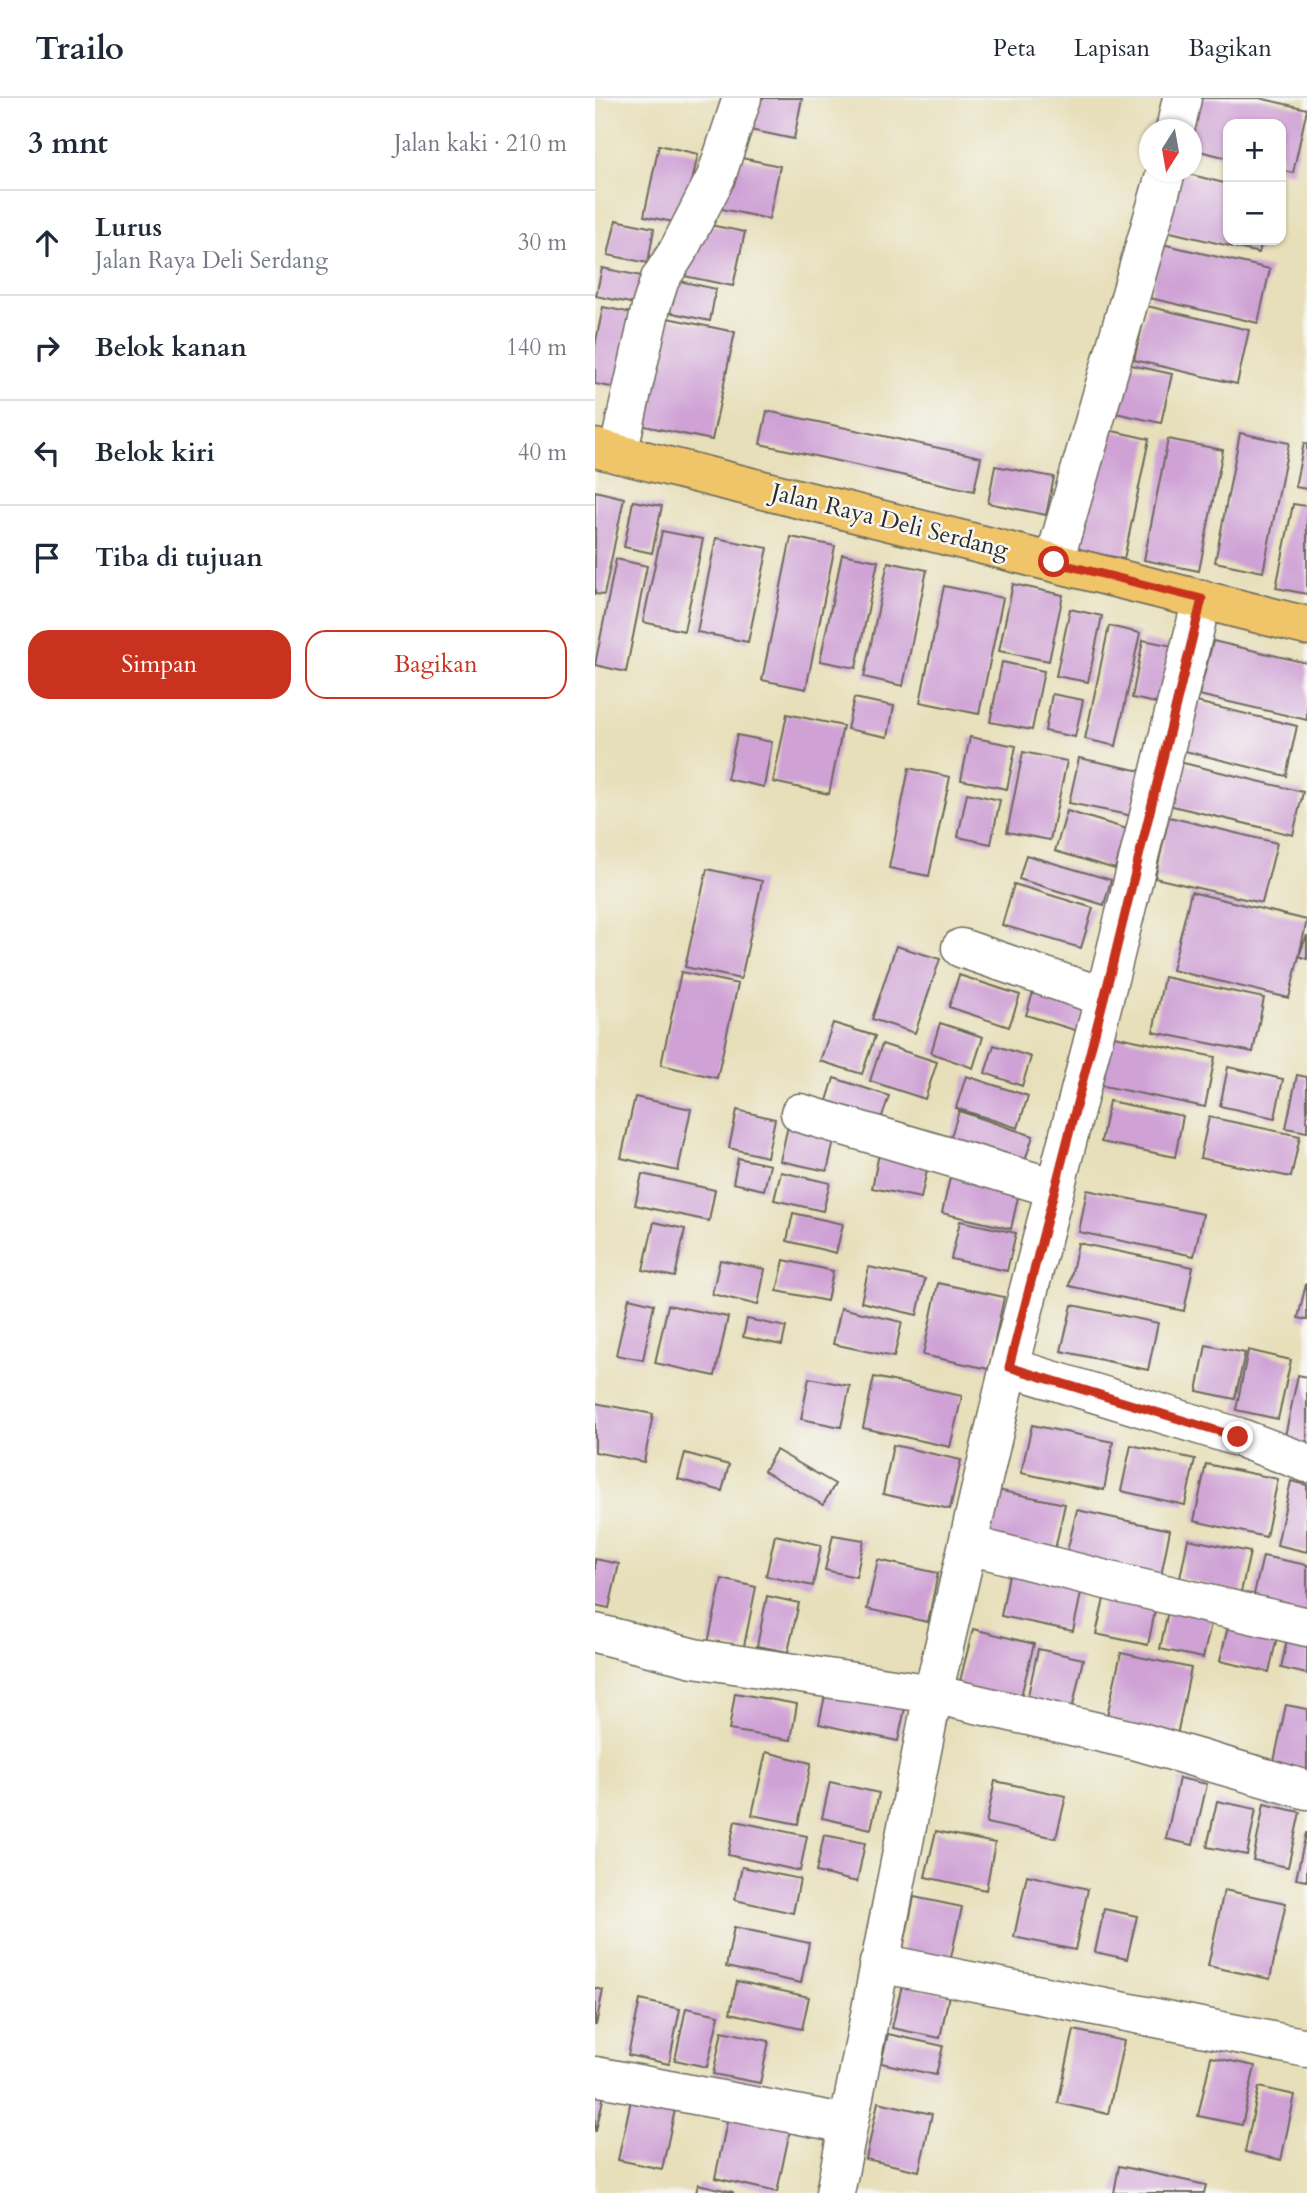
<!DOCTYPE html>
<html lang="id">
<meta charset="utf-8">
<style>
:root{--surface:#fff;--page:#f2f2f3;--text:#1f2937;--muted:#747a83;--line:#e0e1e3;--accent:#c8321e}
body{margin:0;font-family:Cardo,serif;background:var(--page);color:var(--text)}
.controls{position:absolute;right:21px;top:21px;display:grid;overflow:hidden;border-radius:14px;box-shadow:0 2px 5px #0004}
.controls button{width:63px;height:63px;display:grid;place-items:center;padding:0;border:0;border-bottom:2px solid var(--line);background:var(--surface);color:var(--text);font:35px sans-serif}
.compass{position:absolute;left:544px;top:21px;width:63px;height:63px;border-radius:50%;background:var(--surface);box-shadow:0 2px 5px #0004;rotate:191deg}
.stop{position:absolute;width:21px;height:21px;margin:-16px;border:5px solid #c8321e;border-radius:50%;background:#fff}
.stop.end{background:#c8321e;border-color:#fff;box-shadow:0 2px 7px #0008}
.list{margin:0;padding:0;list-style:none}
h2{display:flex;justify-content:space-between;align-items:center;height:91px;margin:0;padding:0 28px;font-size:30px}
h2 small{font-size:23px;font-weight:400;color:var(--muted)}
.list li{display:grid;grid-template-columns:46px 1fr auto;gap:21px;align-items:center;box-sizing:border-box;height:105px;padding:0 28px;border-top:2px solid var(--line)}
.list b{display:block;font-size:26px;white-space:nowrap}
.list p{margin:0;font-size:23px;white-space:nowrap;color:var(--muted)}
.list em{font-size:23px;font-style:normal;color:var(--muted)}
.actions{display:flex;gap:14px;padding:21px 28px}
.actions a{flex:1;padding:16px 0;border:2px solid var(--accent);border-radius:21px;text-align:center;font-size:24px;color:var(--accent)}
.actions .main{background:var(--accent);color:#fff}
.icon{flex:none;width:38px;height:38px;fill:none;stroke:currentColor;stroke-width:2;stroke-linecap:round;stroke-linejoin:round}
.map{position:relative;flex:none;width:712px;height:2095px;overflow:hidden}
header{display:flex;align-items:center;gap:42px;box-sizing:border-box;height:98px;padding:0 35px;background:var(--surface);border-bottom:2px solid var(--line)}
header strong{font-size:33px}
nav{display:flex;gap:38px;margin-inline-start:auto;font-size:24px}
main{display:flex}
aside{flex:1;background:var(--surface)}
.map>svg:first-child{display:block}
</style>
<header>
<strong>Trailo</strong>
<nav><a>Peta</a><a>Lapisan</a><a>Bagikan</a></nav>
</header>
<main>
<aside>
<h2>3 mnt<small>Jalan kaki · 210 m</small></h2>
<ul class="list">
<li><svg class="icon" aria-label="ahead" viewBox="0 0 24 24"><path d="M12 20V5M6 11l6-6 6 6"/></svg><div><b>Lurus</b><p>Jalan Raya Deli Serdang</p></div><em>30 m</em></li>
<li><svg class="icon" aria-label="right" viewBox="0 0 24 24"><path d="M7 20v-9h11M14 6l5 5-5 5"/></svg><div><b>Belok kanan</b></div><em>140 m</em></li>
<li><svg class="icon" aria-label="left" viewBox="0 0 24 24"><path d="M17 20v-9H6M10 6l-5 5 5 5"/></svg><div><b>Belok kiri</b></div><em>40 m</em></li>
<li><svg class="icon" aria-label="arrive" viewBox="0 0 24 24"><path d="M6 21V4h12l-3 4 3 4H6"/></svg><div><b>Tiba di tujuan</b></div></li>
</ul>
<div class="actions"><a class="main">Simpan</a><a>Bagikan</a></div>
</aside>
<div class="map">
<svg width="712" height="2095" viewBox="0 0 712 2095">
<rect width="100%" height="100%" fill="#f6f6f2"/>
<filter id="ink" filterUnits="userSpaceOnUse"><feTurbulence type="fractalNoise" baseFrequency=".0143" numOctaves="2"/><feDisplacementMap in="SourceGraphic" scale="14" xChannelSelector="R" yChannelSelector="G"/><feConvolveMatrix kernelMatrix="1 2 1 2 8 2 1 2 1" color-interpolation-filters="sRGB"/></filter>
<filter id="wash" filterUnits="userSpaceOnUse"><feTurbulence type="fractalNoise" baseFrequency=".00686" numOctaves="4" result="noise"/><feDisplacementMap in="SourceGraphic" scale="28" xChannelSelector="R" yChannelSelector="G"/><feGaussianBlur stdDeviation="1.57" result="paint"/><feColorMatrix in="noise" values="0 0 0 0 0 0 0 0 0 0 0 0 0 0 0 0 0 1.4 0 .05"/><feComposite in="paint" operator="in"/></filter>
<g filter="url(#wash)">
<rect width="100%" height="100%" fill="#e7dfb9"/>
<g id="blocks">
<path fill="#cfa1d5" d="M 157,0 L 207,0 L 199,41 L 150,31 Z
M 604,0 L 664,0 L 712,11 L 698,75 L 686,72 L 686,26 L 633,26 L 633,60 L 596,51 L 596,34 Z
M 64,47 L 103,56 L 88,126 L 49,118 Z
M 137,58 L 185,68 L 174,121 L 127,111 Z
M 585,74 L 633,86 L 633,142 L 667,142 L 664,155 L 571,133 Z
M 21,122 L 59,130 L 53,165 L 13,157 Z
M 100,124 L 150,134 L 138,188 L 89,178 Z
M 567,146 L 675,171 L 663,225 L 555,200 Z
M 7,170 L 51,179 L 45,207 L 1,198 Z
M 71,180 L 121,191 L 115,223 L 64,212 Z
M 552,208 L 654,232 L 642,286 L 539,262 Z
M 8,209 L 42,216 L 27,291 L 0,286 L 0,248 Z
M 58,217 L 140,234 L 117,342 L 35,325 Z
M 527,265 L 577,276 L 566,325 L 516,314 Z
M 172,313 L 386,359 L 379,393 L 165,346 Z
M 504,330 L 554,341 L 529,461 L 480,451 Z
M 645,335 L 694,345 L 668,474 L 620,464 Z
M 573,341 L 628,352 L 604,473 L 549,462 Z
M 709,345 L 712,346 L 712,391 L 700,389 Z
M 400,368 L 459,379 L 451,417 L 393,405 Z
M 0,393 L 29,400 L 9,497 L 0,496 Z
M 38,403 L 67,408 L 57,455 L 29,449 Z
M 698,406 L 712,408 L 712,496 L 681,490 Z
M 67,433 L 108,441 L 89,533 L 48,524 Z
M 196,439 L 240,448 L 211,591 L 167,582 Z
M 121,440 L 173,450 L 153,544 L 102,534 Z
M 247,456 L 283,463 L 261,570 L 225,563 Z
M 21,461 L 52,468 L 31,574 L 0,567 Z
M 293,464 L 332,472 L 308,588 L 269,579 Z
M 418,486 L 468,497 L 454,563 L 404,553 Z
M 349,488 L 408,500 L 384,616 L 325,604 Z
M 475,511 L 507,518 L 493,584 L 461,578 Z
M 514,528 L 545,535 L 521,648 L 490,641 Z
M 548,542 L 583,549 L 571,607 L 537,600 Z
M 618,543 L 712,565 L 712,622 L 604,597 Z
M 407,564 L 449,573 L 437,632 L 395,624 Z
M 457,596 L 488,602 L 480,639 L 450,633 Z
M 259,600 L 299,608 L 293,639 L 252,631 Z
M 593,602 L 702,628 L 691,678 L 582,651 Z
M 192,616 L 248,628 L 234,696 L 178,684 Z
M 142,637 L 177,644 L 169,689 L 132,681 Z
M 375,639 L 421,648 L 412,691 L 366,682 Z
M 428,654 L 472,663 L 455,742 L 412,734 Z
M 484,660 L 547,673 L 538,718 L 474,705 Z
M 580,663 L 708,694 L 698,737 L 569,706 Z
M 314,670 L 355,679 L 334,778 L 294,770 Z
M 372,695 L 405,702 L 396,746 L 363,739 Z
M 472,713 L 532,731 L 520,771 L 460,753 Z
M 574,719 L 682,745 L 667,805 L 560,780 Z
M 431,757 L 516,782 L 509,807 L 424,781 Z
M 112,771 L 167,783 L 146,881 L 90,869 Z
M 419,786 L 498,810 L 486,850 L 407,827 Z
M 596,794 L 712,822 L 704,858 L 712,837 L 712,861 L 704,858 L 694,900 L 577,872 Z
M 301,848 L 345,861 L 320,935 L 277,921 Z
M 86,874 L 143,886 L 122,980 L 66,967 Z
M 364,877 L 425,897 L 414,929 L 354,909 Z
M 569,879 L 669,900 L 658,954 L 558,934 Z
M 441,885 L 493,902 L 483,933 L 431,917 Z
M 238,925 L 280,938 L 267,976 L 225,963 Z
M 345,925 L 388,939 L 378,970 L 336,955 Z
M 514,937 L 620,959 L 610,1009 L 504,987 Z
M 287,946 L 342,964 L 330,1001 L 275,983 Z
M 399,947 L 436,959 L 427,988 L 390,975 Z
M 633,969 L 688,981 L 680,1020 L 625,1008 Z
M 702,977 L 712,979 L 712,1034 L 691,1030 Z
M 371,978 L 433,998 L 423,1030 L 361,1010 Z
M 239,980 L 294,998 L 285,1024 L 231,1006 Z
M 40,999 L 96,1011 L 83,1073 L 26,1060 Z
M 514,1003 L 588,1018 L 580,1059 L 506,1044 Z
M 142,1012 L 180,1021 L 172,1059 L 134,1050 Z
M 364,1013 L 438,1038 L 427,1072 L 353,1048 Z
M 195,1019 L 242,1030 L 232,1073 L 185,1063 Z
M 614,1019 L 705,1038 L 696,1079 L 605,1060 Z
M 286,1046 L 335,1058 L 326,1100 L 277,1090 Z
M 143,1060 L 175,1067 L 169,1092 L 138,1085 Z
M 186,1074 L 235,1085 L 228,1113 L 179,1102 Z
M 356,1075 L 425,1090 L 416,1131 L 347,1115 Z
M 47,1076 L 120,1092 L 114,1123 L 40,1107 Z
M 492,1092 L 608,1116 L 599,1158 L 484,1134 Z
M 198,1115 L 248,1126 L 241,1155 L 192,1143 Z
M 365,1123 L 421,1135 L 412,1173 L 356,1161 Z
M 59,1124 L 90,1131 L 80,1179 L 48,1172 Z
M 483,1145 L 598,1169 L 589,1213 L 474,1188 Z
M 125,1162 L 170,1171 L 163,1207 L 117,1196 Z
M 189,1162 L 238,1173 L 232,1203 L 182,1193 Z
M 274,1169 L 330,1181 L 322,1217 L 266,1204 Z
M 343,1185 L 409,1199 L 394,1271 L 328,1257 Z
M 711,1186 L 712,1186 L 712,1222 L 703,1220 Z
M 34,1200 L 59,1206 L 48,1262 L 21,1257 Z
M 73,1207 L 133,1219 L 120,1278 L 60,1265 Z
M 477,1207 L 563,1225 L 553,1272 L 466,1253 Z
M 246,1210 L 307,1224 L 299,1259 L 238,1246 Z
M 152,1221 L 191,1229 L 187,1247 L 148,1239 Z
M 611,1247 L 650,1255 L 640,1301 L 602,1293 Z
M 653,1252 L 696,1262 L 683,1321 L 641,1312 Z
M 703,1277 L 712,1279 L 712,1348 L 689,1343 Z
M 279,1279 L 367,1298 L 355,1349 L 268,1330 Z
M 214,1280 L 255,1288 L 246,1329 L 206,1321 Z
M 0,1305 L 58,1316 L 49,1364 L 0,1354 Z
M 437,1327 L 518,1344 L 509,1392 L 426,1375 Z
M 298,1347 L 366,1362 L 355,1411 L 288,1396 Z
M 536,1347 L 600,1361 L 590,1407 L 526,1393 Z
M 181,1352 L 240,1386 L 228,1407 L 169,1373 Z
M 90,1355 L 134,1367 L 127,1393 L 83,1381 Z
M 611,1366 L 683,1381 L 671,1439 L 599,1423 Z
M 696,1383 L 712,1387 L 712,1454 L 682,1447 Z
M 402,1392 L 470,1406 L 459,1456 L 391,1441 Z
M 482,1412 L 575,1432 L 566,1478 L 471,1458 Z
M 180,1437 L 226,1447 L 218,1488 L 171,1478 Z
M 238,1437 L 269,1442 L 261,1479 L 230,1472 Z
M 593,1441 L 655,1454 L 646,1494 L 585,1480 Z
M 668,1458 L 712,1467 L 712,1521 L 656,1509 Z
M 0,1461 L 24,1466 L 14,1510 L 0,1507 Z
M 283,1462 L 343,1475 L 333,1524 L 272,1511 Z
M 415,1471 L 488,1486 L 478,1533 L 406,1518 Z
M 127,1481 L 161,1489 L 148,1553 L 113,1545 Z
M 511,1492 L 562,1503 L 553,1547 L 501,1536 Z
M 172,1498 L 204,1505 L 193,1554 L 162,1548 Z
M 574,1508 L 618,1517 L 608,1560 L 565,1551 Z
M 635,1519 L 684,1530 L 674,1574 L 625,1563 Z
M 378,1531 L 439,1546 L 424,1606 L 363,1591 Z
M 694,1532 L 712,1536 L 712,1576 L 686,1570 Z
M 443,1551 L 488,1561 L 477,1612 L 432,1602 Z
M 526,1555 L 596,1570 L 582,1637 L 511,1622 Z
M 232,1588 L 311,1605 L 303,1643 L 224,1626 Z
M 140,1595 L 202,1606 L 196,1642 L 134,1632 Z
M 691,1607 L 712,1611 L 712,1676 L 678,1668 Z
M 171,1654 L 216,1665 L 203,1726 L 157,1717 Z
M 584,1680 L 612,1686 L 598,1747 L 571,1741 Z
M 400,1683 L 471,1698 L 461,1740 L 391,1725 Z
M 235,1684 L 284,1695 L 276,1731 L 227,1720 Z
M 622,1703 L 661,1711 L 652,1757 L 612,1749 Z
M 669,1706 L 705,1714 L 693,1769 L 658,1762 Z
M 140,1723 L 212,1738 L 205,1773 L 133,1757 Z
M 341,1733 L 400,1745 L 391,1792 L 330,1779 Z
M 711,1735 L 712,1735 L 712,1783 L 701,1781 Z
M 229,1737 L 270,1745 L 262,1784 L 221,1774 Z
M 147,1769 L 205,1781 L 198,1815 L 140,1802 Z
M 432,1777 L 493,1791 L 480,1852 L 419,1839 Z
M 629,1792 L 691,1805 L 675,1881 L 613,1868 Z
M 319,1799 L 367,1809 L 355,1864 L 307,1855 Z
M 509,1811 L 542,1818 L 532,1861 L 500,1854 Z
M 139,1829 L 214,1845 L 206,1885 L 131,1869 Z
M 142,1883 L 214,1899 L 207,1931 L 135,1915 Z
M 307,1887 L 354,1897 L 345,1940 L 297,1930 Z
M 0,1890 L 8,1892 L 1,1927 L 0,1927 Z
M 45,1902 L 85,1911 L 74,1966 L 33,1957 Z
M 91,1910 L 124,1917 L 112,1969 L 80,1962 Z
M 479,1932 L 529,1943 L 513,2016 L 463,2005 Z
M 127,1933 L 174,1943 L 165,1985 L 118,1976 Z
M 293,1936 L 348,1948 L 341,1977 L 286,1965 Z
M 616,1959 L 660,1968 L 647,2027 L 603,2018 Z
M 664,1989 L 700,1997 L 686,2062 L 650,2054 Z
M 0,1990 L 10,1992 L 1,2033 L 0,2033 Z
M 36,2002 L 80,2012 L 67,2071 L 23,2062 Z
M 283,2004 L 337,2016 L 324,2073 L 271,2061 Z
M 136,2005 L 198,2018 L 182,2094 L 120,2080 Z
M 524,2068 L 611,2087 L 609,2095 L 519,2095 Z
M 103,2086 L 138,2094 L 138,2095 L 101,2095 Z"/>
</g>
</g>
<g filter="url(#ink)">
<use href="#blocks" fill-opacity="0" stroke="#6d6a5d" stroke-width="2"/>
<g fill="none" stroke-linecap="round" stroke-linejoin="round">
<g stroke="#6d6a5d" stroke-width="41">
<path id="minor" d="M 580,32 L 587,0
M 23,356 L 56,209 L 65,181 L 83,153 L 121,79 L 147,0
M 459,464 L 571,74
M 366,850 L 509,899
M 205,1015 L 460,1090
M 414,1269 L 643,1339 L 712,1365
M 373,1447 L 523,1485 L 712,1529
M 0,1535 L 99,1560 L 338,1596 L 546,1644 L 712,1692
M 284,1865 L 712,1950
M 0,1978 L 253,2026
M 240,2095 L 338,1596 L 414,1269 L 516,873 L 607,501"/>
</g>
<g stroke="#6d6a5d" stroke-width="41">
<path id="primary" d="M 0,350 L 712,528"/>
</g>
<use href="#minor" stroke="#fff" stroke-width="38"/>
<use href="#primary" stroke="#f0c469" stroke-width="38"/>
</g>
</g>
<g fill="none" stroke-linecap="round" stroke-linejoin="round" filter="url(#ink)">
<path stroke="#c8321e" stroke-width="9" d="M 459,464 L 607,501 L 516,873 L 414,1269 L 643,1339"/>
</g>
<g text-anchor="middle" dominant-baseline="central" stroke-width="5" stroke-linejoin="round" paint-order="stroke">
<g font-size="24" fill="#2b2b2b" stroke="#f6f6f2">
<text transform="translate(295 423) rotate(14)">Jalan Raya Deli Serdang</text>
</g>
</g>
</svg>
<div class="controls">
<button>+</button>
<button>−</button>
</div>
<svg class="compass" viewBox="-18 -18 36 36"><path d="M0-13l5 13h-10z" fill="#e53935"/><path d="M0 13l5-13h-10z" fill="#747a83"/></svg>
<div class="stop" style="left:459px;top:464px"></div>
<div class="stop end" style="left:643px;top:1339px"></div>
</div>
</main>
